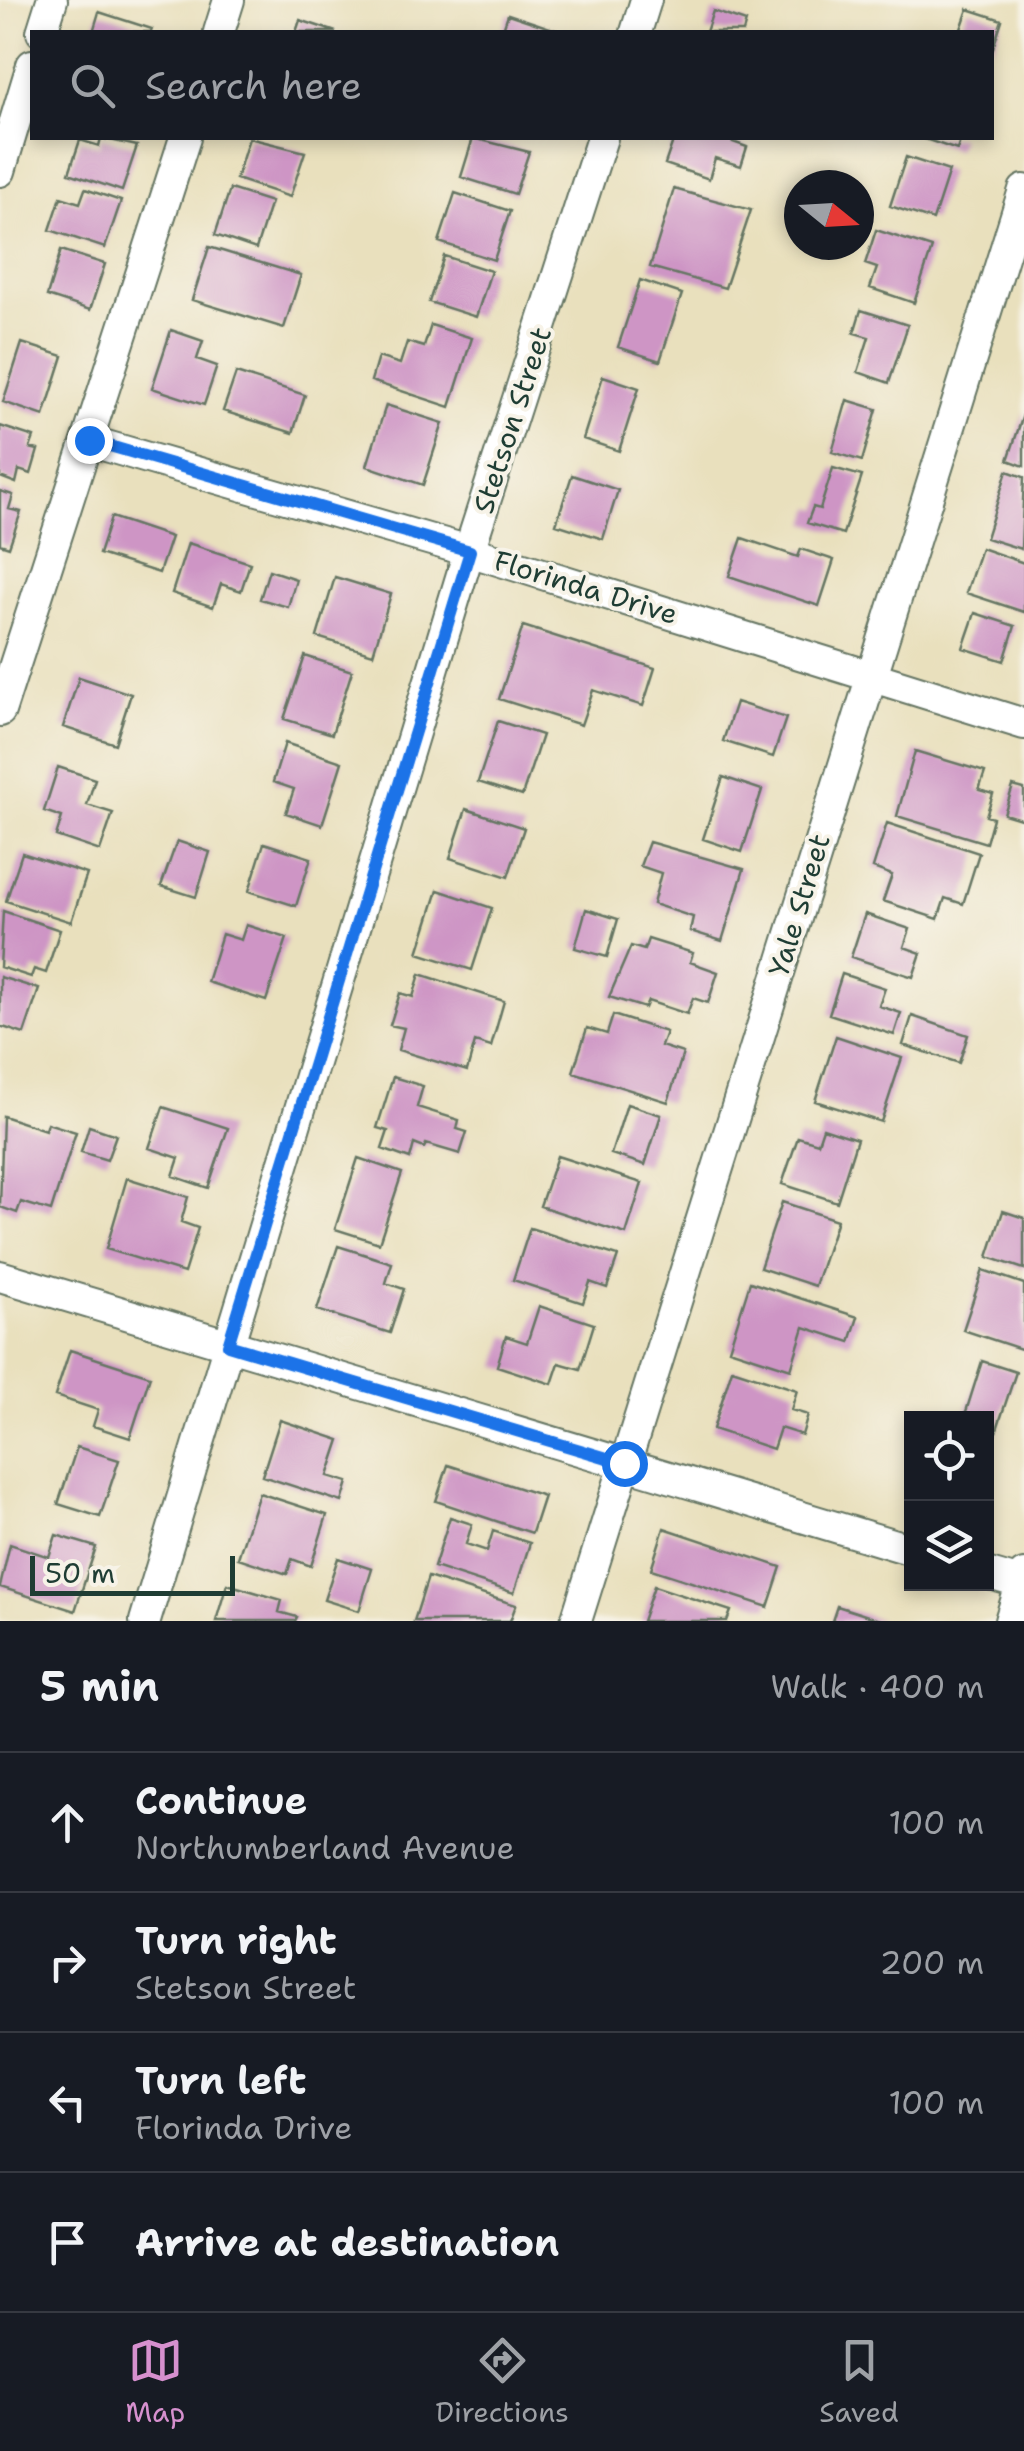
<!DOCTYPE html>
<meta charset="utf-8">
<style>
:root{--surface:#171b24;--page:#242831;--text:#f1f3f6;--muted:#9ea1a6;--line:#363941;--accent:#d690ce}
body{margin:0;font-family:"Shantell Sans",sans-serif;background:var(--page);color:var(--text)}
.controls{position:absolute;right:30px;bottom:30px;display:grid;overflow:hidden;border-radius:0px;box-shadow:0 5px 15px #0003}
.controls button{width:90px;height:90px;display:grid;place-items:center;padding:0;border:0;border-bottom:2px solid var(--line);background:var(--surface);color:var(--text);font:50px sans-serif}
.compass{position:absolute;left:784px;top:170px;width:90px;height:90px;border-radius:50%;background:var(--surface);box-shadow:0 5px 15px #0003;rotate:108deg}
.scale{position:absolute;left:30px;bottom:25px;width:205px;box-sizing:border-box;padding-left:10px;border:5px solid #1f3d34;border-top:0;font-size:28px;line-height:35px;white-space:nowrap;color:#1f3d34;-webkit-text-stroke:8px #f7f3e8;paint-order:stroke}
.stop{position:absolute;width:30px;height:30px;margin:-22px;border:8px solid #1a73e8;border-radius:50%;background:#fff}
.stop.end{background:#1a73e8;border-color:#fff;box-shadow:0 2px 10px #0008}
.list{margin:0;padding:0;list-style:none}
h2{display:flex;justify-content:space-between;align-items:center;height:130px;margin:0;padding:0 40px;font-size:42px}
h2 small{font-size:32px;font-weight:400;color:var(--muted)}
.list li{display:grid;grid-template-columns:65px 1fr auto;gap:30px;align-items:center;box-sizing:border-box;height:140px;padding:0 40px;border-top:2px solid var(--line)}
.list b{display:block;font-size:38px;white-space:nowrap}
.list p{margin:0;font-size:32px;white-space:nowrap;color:var(--muted)}
.list em{font-size:32px;font-style:normal;color:var(--muted)}
.icon{flex:none;width:55px;height:55px;fill:none;stroke:currentColor;stroke-width:2;stroke-linecap:round;stroke-linejoin:round}
.map{position:relative;flex:none;width:1024px;height:1621px;overflow:hidden}
.search{position:absolute;background:var(--surface);box-shadow:0 5px 15px #0003;left:30px;right:30px;top:30px;height:110px;display:flex;align-items:center;gap:25px;box-sizing:border-box;padding:0 35px;border-radius:0px;color:var(--muted);font-size:38px}
.sheet{height:690px;background:var(--surface)}
nav{display:flex;justify-content:space-around;align-items:center;box-sizing:border-box;height:140px;border-top:2px solid var(--line);background:var(--surface);font-size:28px;color:var(--muted)}
nav a{display:grid;justify-items:center;gap:5px}
nav .on{color:var(--accent)}
.map>svg:first-child{display:block}
</style>
<div class="map">
<svg width="1024" height="1621" viewBox="0 0 1024 1621">
<rect width="100%" height="100%" fill="#f7f3e8"/>
<filter id="ink" filterUnits="userSpaceOnUse"><feTurbulence type="fractalNoise" baseFrequency=".01" numOctaves="2"/><feDisplacementMap in="SourceGraphic" scale="20" xChannelSelector="R" yChannelSelector="G"/><feConvolveMatrix kernelMatrix="1 2 1 2 8 2 1 2 1" color-interpolation-filters="sRGB"/></filter>
<filter id="wash" filterUnits="userSpaceOnUse"><feTurbulence type="fractalNoise" baseFrequency=".0048" numOctaves="4" result="noise"/><feDisplacementMap in="SourceGraphic" scale="40" xChannelSelector="R" yChannelSelector="G"/><feGaussianBlur stdDeviation="2.25" result="paint"/><feColorMatrix in="noise" values="0 0 0 0 0 0 0 0 0 0 0 0 0 0 0 0 0 1.4 0 .05"/><feComposite in="paint" operator="in"/></filter>
<g filter="url(#wash)">
<rect width="100%" height="100%" fill="#e9e0bd"/>
<g id="blocks">
<path fill="#ce95c5" d="M 968,9 L 1002,20 L 992,51 L 992,32 L 960,32 Z
M 713,11 L 746,22 L 743,32 L 706,32 Z
M 99,12 L 152,29 L 151,32 L 93,32 Z
M 508,14 L 562,32 L 502,32 Z
M 300,20 L 336,32 L 296,32 Z
M 101,138 L 137,146 L 122,191 L 69,173 L 80,140 L 99,146 Z
M 249,138 L 305,152 L 290,197 L 236,179 Z
M 473,138 L 529,152 L 515,194 L 461,177 Z
M 674,138 L 735,138 L 733,142 L 747,147 L 741,166 L 715,158 L 709,179 L 665,164 Z
M 922,138 L 961,138 L 957,150 Z
M 906,157 L 949,171 L 933,220 L 890,206 Z
M 85,189 L 121,201 L 105,248 L 50,230 L 61,197 L 80,203 Z
M 230,189 L 271,202 L 256,249 L 215,235 Z
M 674,189 L 751,210 L 725,288 L 650,267 Z
M 455,193 L 510,211 L 494,260 L 439,242 Z
M 876,230 L 932,248 L 914,303 L 870,288 L 877,268 L 865,264 Z
M 209,247 L 301,275 L 284,328 L 192,300 Z
M 61,250 L 105,264 L 90,310 L 47,296 Z
M 444,256 L 491,271 L 476,317 L 429,302 Z
M 640,280 L 682,294 L 660,361 L 618,347 Z
M 861,310 L 908,325 L 889,383 L 858,372 L 869,337 L 854,333 Z
M 431,325 L 472,338 L 450,407 L 371,381 L 378,357 L 400,364 L 407,342 L 424,347 Z
M 171,330 L 203,341 L 197,359 L 217,366 L 204,405 L 152,388 Z
M 22,343 L 63,356 L 44,416 L 3,402 Z
M 236,373 L 305,395 L 293,433 L 223,411 Z
M 603,376 L 639,388 L 619,451 L 583,439 Z
M 847,400 L 877,409 L 862,461 L 832,452 Z
M 386,405 L 443,423 L 423,485 L 367,466 Z
M 1024,412 L 1024,466 L 1008,460 Z
M 0,426 L 34,437 L 30,448 L 38,450 L 31,474 L 19,470 L 16,483 L 0,477 Z
M 833,468 L 862,476 L 843,534 L 807,523 L 813,507 L 820,509 Z
M 1007,471 L 1024,477 L 1021,549 L 986,538 Z
M 572,475 L 618,490 L 603,539 L 556,524 Z
M 0,491 L 13,495 L 9,509 L 21,512 L 9,547 L 0,544 Z
M 111,517 L 171,537 L 159,573 L 99,554 Z
M 742,538 L 798,557 L 801,549 L 834,560 L 819,606 L 729,576 Z
M 188,543 L 250,563 L 241,591 L 221,584 L 213,607 L 172,593 Z
M 981,548 L 1024,563 L 1024,612 L 966,593 Z
M 269,570 L 296,579 L 288,607 L 260,599 Z
M 335,577 L 391,594 L 373,654 L 317,637 Z
M 975,613 L 1015,626 L 1004,661 L 963,648 Z
M 523,626 L 655,668 L 643,706 L 593,690 L 581,725 L 499,699 Z
M 305,656 L 352,671 L 332,734 L 284,719 Z
M 79,677 L 131,694 L 115,744 L 63,727 Z
M 736,702 L 786,718 L 773,757 L 723,741 Z
M 498,721 L 542,735 L 522,796 L 478,782 Z
M 285,743 L 342,762 L 322,825 L 286,813 L 294,789 L 273,782 Z
M 915,751 L 985,772 L 979,790 L 993,794 L 986,816 L 993,818 L 986,843 L 897,816 Z
M 58,767 L 95,779 L 87,805 L 113,813 L 100,851 L 56,836 L 62,817 L 44,811 Z
M 723,777 L 762,790 L 742,852 L 703,839 Z
M 1013,786 L 1024,789 L 1024,820 L 1004,814 Z
M 466,809 L 524,828 L 508,877 L 450,858 Z
M 887,823 L 979,853 L 963,904 L 945,898 L 938,919 L 883,901 L 892,875 L 873,868 Z
M 177,841 L 210,852 L 196,897 L 161,886 Z
M 649,842 L 744,869 L 722,941 L 690,931 L 693,917 L 653,904 L 661,873 L 640,866 Z
M 264,843 L 311,858 L 296,906 L 249,891 Z
M 22,853 L 87,874 L 71,922 L 6,901 Z
M 438,890 L 492,908 L 472,970 L 418,953 Z
M 586,909 L 618,919 L 607,957 L 575,948 Z
M 3,911 L 60,930 L 46,973 L 34,969 L 31,977 L 0,967 Z
M 865,914 L 910,929 L 904,947 L 921,953 L 913,977 L 851,957 Z
M 246,925 L 287,938 L 266,1001 L 207,982 L 222,934 L 241,940 Z
M 648,939 L 693,953 L 690,962 L 718,972 L 708,1003 L 693,998 L 687,1014 L 648,1001 L 645,1008 L 609,997 L 631,946 L 644,950 Z
M 420,974 L 504,1001 L 491,1047 L 475,1042 L 467,1071 L 398,1050 L 404,1028 L 390,1025 L 400,993 L 413,997 Z
M 842,974 L 885,988 L 879,1006 L 901,1013 L 894,1035 L 829,1014 Z
M 0,977 L 39,989 L 24,1034 L 0,1026 Z
M 613,1015 L 666,1032 L 661,1046 L 683,1053 L 668,1102 L 573,1072 L 587,1028 L 607,1034 Z
M 912,1016 L 968,1035 L 959,1063 L 903,1045 Z
M 836,1036 L 902,1058 L 881,1122 L 815,1101 Z
M 393,1077 L 423,1086 L 417,1107 L 459,1120 L 457,1129 L 467,1132 L 460,1154 L 426,1144 L 424,1148 L 414,1144 L 410,1159 L 382,1149 L 388,1131 L 377,1128 Z
M 627,1104 L 661,1115 L 645,1165 L 611,1154 Z
M 163,1107 L 228,1128 L 208,1188 L 173,1176 L 179,1158 L 149,1148 Z
M 3,1116 L 45,1130 L 47,1123 L 76,1132 L 51,1211 L 21,1202 L 17,1213 L 0,1207 Z
M 89,1126 L 116,1135 L 107,1160 L 81,1152 Z
M 823,1128 L 857,1139 L 837,1202 L 782,1184 L 798,1137 L 818,1143 Z
M 557,1156 L 642,1183 L 626,1234 L 540,1206 Z
M 358,1158 L 402,1173 L 379,1243 L 335,1229 Z
M 127,1178 L 188,1197 L 181,1222 L 198,1228 L 184,1273 L 106,1249 Z
M 782,1202 L 837,1220 L 815,1286 L 760,1268 Z
M 1003,1211 L 1024,1218 L 1024,1269 L 988,1257 Z
M 530,1228 L 618,1256 L 607,1288 L 590,1282 L 583,1303 L 513,1280 Z
M 338,1246 L 392,1263 L 386,1283 L 404,1289 L 390,1333 L 317,1310 Z
M 983,1270 L 1024,1284 L 1024,1350 L 963,1330 Z
M 750,1282 L 858,1317 L 850,1342 L 804,1327 L 791,1369 L 729,1349 Z
M 539,1306 L 594,1324 L 580,1369 L 559,1363 L 552,1384 L 497,1366 L 506,1336 L 527,1343 Z
M 70,1350 L 150,1376 L 130,1438 L 93,1426 L 98,1410 L 55,1396 Z
M 982,1361 L 1016,1372 L 994,1438 L 986,1435 L 986,1418 L 964,1418 Z
M 732,1369 L 797,1390 L 791,1410 L 808,1415 L 802,1435 L 780,1428 L 773,1449 L 713,1429 Z
M 280,1420 L 340,1440 L 328,1476 L 348,1482 L 342,1502 L 262,1476 Z
M 77,1447 L 119,1460 L 100,1517 L 58,1504 Z
M 448,1465 L 544,1496 L 532,1533 L 436,1501 Z
M 259,1493 L 327,1515 L 311,1566 L 292,1559 L 287,1574 L 238,1558 Z
M 450,1517 L 472,1524 L 466,1544 L 487,1551 L 493,1531 L 530,1543 L 514,1593 L 434,1567 Z
M 664,1528 L 781,1567 L 768,1607 L 651,1569 Z
M 56,1535 L 96,1547 L 75,1611 L 0,1587 L 10,1544 L 49,1557 Z
M 338,1558 L 372,1569 L 359,1611 L 324,1600 Z
M 428,1577 L 516,1605 L 510,1621 L 414,1621 Z
M 227,1584 L 282,1600 L 279,1612 L 297,1617 L 295,1621 L 216,1621 Z
M 654,1586 L 731,1611 L 727,1621 L 642,1621 Z
M 837,1606 L 881,1620 L 880,1621 L 832,1621 Z"/>
</g>
</g>
<g filter="url(#ink)">
<use href="#blocks" fill-opacity="0" stroke="#667664" stroke-width="2.5"/>
<g fill="none" stroke-linecap="round" stroke-linejoin="round">
<g stroke="#667664" stroke-width="34">
<path id="minor" d="M 42,32 L 52,0
M 219,32 L 229,0
M 636,32 L 646,0
M 0,171 L 32,65
M 89,441 L 469,551 L 1024,724
M 0,711 L 185,138
M 0,1276 L 912,1550
M 986,1573 L 1024,1584
M 145,1621 L 469,551 L 602,138
M 576,1621 L 1024,190
M 1010,1621 L 1024,1575"/>
</g>
<use href="#minor" stroke="#fff" stroke-width="30"/>
</g>
</g>
<g fill="none" stroke-linecap="round" stroke-linejoin="round" filter="url(#ink)">
<path stroke="#1a73e8" stroke-width="12" d="M 89,440 L 470,551 L 228,1345 L 624,1463"/>
</g>
<g text-anchor="middle" dominant-baseline="central" stroke-width="8" stroke-linejoin="round" paint-order="stroke">
<g font-size="28" fill="#1f3d34" stroke="#f7f3e8">
<text transform="translate(512 420) rotate(-72)">Stetson Street</text>
<text transform="translate(586 587) rotate(17)">Florinda Drive</text>
<text transform="translate(799 905) rotate(-73)">Yale Street</text>
</g>
</g>
</svg>
<div class="controls">
<button><svg class="icon" aria-label="locate" viewBox="0 0 24 24"><circle cx="12" cy="12" r="6"/><path d="M12 2v4M12 18v4M2 12h4M18 12h4"/></svg></button>
<button><svg class="icon" aria-label="layers" viewBox="0 0 24 24"><path d="M12 4l9 5-9 5-9-5zM3 14l9 5 9-5"/></svg></button>
</div>
<svg class="compass" viewBox="-18 -18 36 36"><path d="M0-13l5 13h-10z" fill="#e53935"/><path d="M0 13l5-13h-10z" fill="#9ea1a6"/></svg>
<div class="scale">50 m</div>
<div class="stop" style="left:624px;top:1463px"></div>
<div class="stop end" style="left:89px;top:440px"></div>
<div class="search"><svg class="icon" aria-label="search" viewBox="0 0 24 24"><circle cx="10" cy="10" r="6"/><path d="M15 15l6 6"/></svg>Search here</div>
</div>
<section class="sheet">
<h2>5 min<small>Walk · 400 m</small></h2>
<ul class="list">
<li><svg class="icon" aria-label="ahead" viewBox="0 0 24 24"><path d="M12 20V5M6 11l6-6 6 6"/></svg><div><b>Continue</b><p>Northumberland Avenue</p></div><em>100 m</em></li>
<li><svg class="icon" aria-label="right" viewBox="0 0 24 24"><path d="M7 20v-9h11M14 6l5 5-5 5"/></svg><div><b>Turn right</b><p>Stetson Street</p></div><em>200 m</em></li>
<li><svg class="icon" aria-label="left" viewBox="0 0 24 24"><path d="M17 20v-9H6M10 6l-5 5 5 5"/></svg><div><b>Turn left</b><p>Florinda Drive</p></div><em>100 m</em></li>
<li><svg class="icon" aria-label="arrive" viewBox="0 0 24 24"><path d="M6 21V4h12l-3 4 3 4H6"/></svg><div><b>Arrive at destination</b></div></li>
</ul>
</section>
<nav>
<a class="on"><svg class="icon" aria-label="map" viewBox="0 0 24 24"><path d="M3 6l6-2 6 2 6-2v14l-6 2-6-2-6 2zM9 4v14M15 6v14"/></svg>Map</a>
<a><svg class="icon" aria-label="directions" viewBox="0 0 24 24"><path d="M12 3l9 9-9 9-9-9zM9 14v-3h6M13 9l2 2-2 2"/></svg>Directions</a>
<a><svg class="icon" aria-label="saved" viewBox="0 0 24 24"><path d="M7 4h10v16l-5-4-5 4z"/></svg>Saved</a>
</nav>
